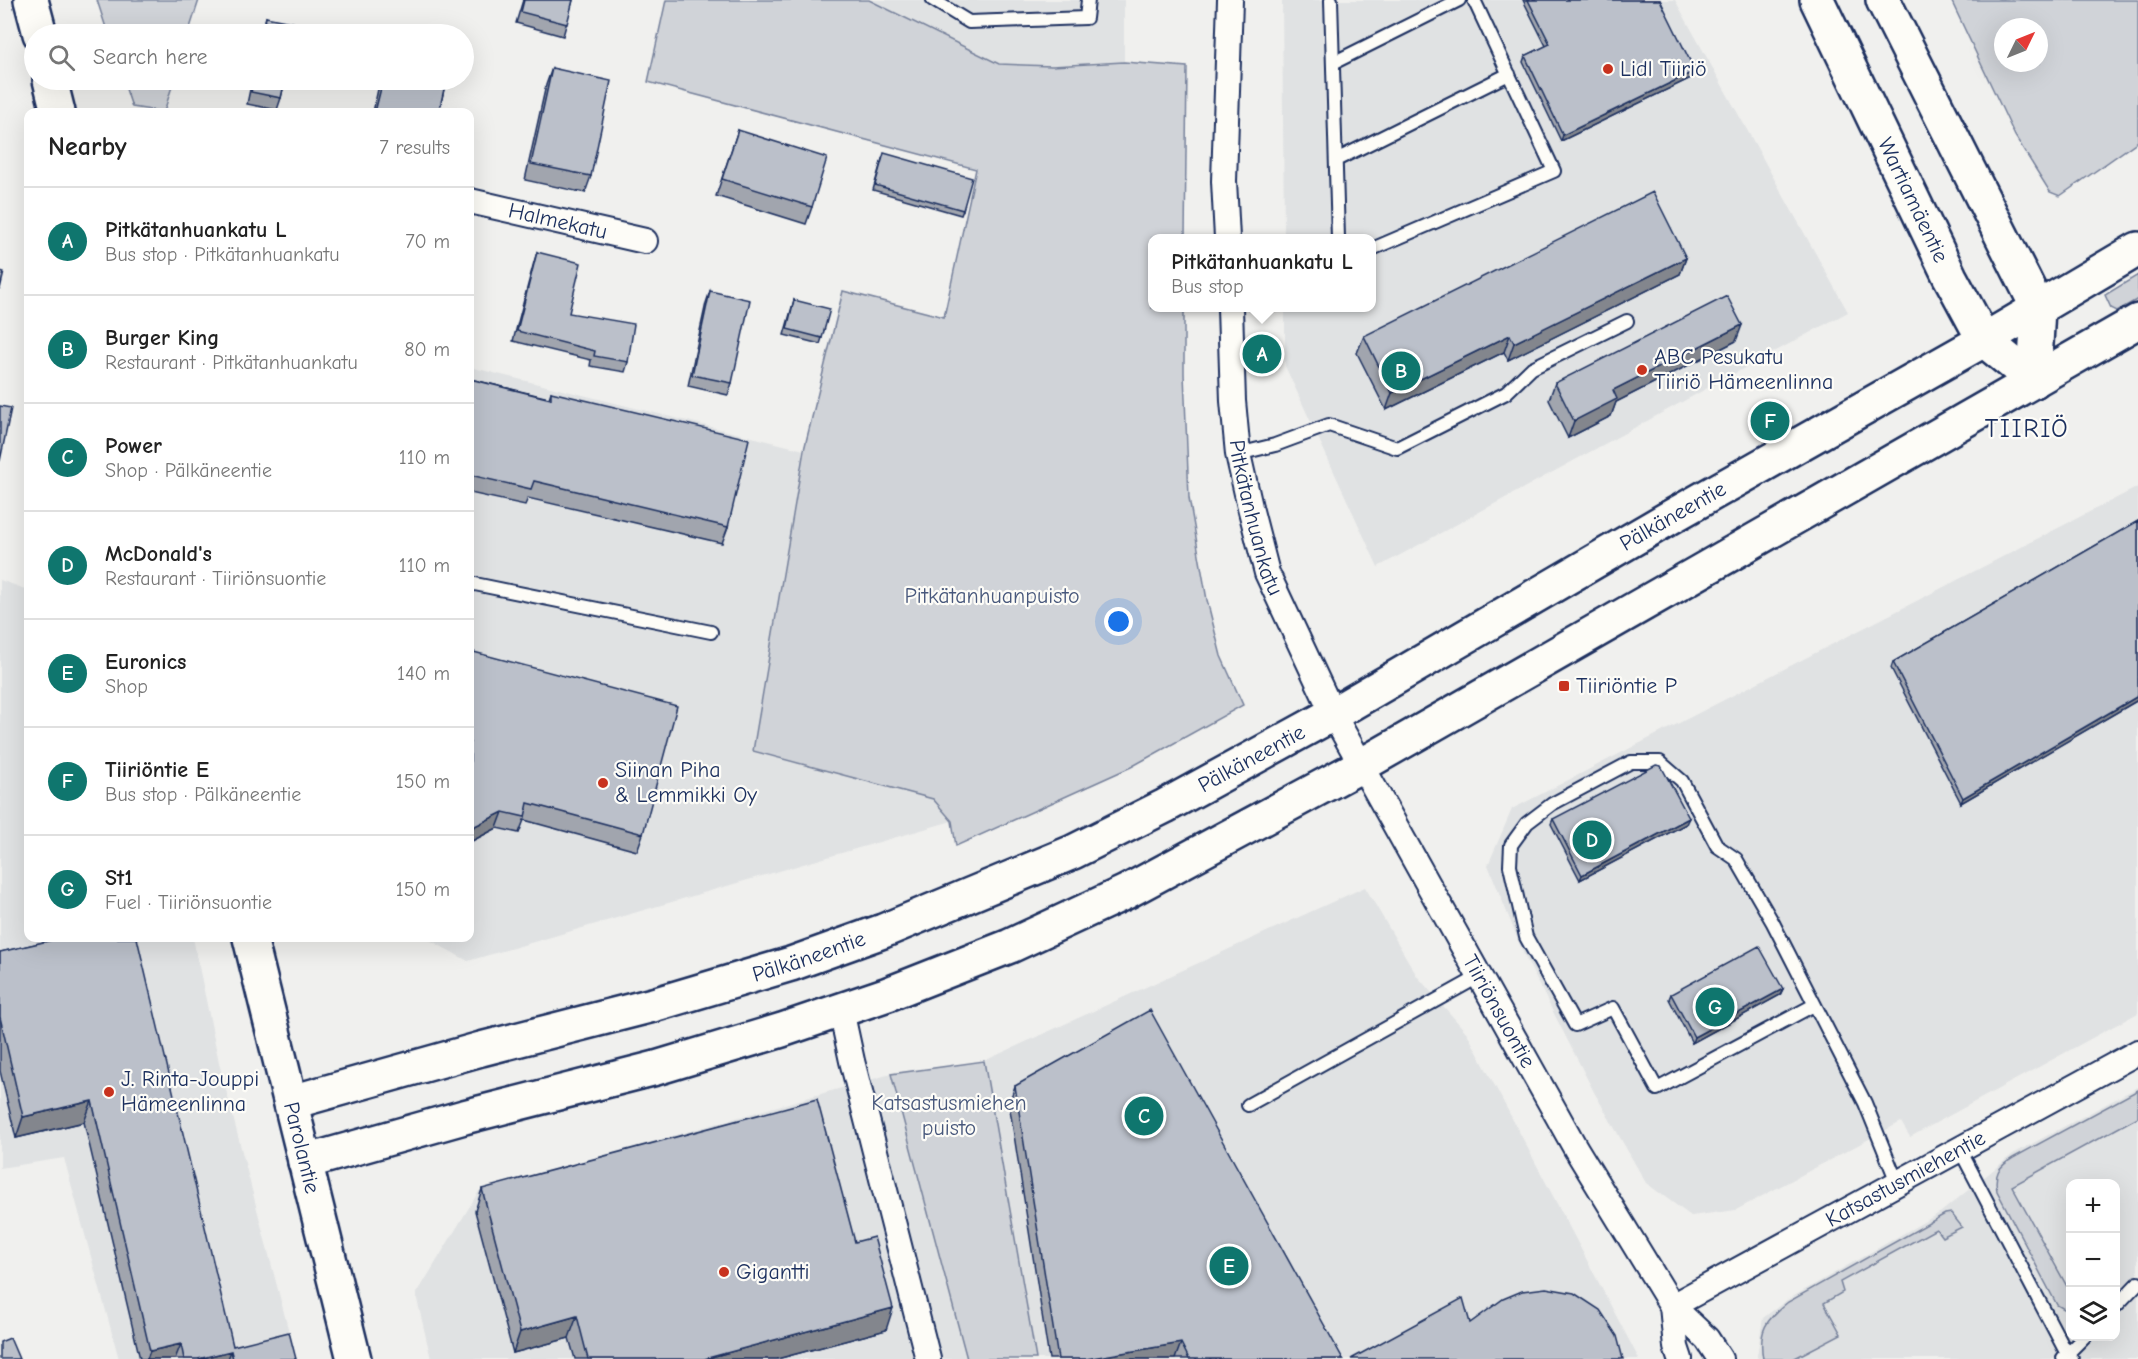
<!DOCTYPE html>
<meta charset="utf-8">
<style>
:root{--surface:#fff;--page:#f6f6f6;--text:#222;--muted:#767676;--line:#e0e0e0;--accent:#0f766e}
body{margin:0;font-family:"Comic Neue",sans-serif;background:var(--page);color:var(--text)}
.controls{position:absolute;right:18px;bottom:18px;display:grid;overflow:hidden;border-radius:12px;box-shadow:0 6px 24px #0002}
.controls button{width:54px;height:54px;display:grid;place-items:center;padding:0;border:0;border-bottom:2px solid var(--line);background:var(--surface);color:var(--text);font:30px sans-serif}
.compass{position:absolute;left:1994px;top:18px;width:54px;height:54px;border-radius:50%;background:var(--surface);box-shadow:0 6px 24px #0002;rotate:47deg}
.you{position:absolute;left:1119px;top:622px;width:21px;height:21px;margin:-15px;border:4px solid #fff;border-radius:50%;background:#1a73e8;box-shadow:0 0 0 9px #1a73e833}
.badge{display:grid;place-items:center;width:39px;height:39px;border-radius:50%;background:var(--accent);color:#fff;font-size:20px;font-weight:700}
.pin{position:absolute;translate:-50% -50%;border:3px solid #fff;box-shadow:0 2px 6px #0006}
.popup{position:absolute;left:1148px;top:234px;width:228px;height:78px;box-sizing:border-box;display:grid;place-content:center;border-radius:12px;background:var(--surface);filter:drop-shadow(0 2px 4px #0005);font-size:20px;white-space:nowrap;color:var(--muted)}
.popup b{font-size:22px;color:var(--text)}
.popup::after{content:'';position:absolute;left:50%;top:100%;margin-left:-12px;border:12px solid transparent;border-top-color:var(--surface)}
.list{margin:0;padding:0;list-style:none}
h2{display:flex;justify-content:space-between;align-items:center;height:78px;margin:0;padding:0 24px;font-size:26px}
h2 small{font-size:20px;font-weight:400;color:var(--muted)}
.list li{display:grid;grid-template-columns:39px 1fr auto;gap:18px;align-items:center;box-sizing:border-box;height:108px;padding:0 24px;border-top:2px solid var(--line)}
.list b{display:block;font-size:22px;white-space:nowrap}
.list p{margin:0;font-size:20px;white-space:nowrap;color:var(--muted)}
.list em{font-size:20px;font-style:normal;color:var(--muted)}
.icon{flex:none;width:33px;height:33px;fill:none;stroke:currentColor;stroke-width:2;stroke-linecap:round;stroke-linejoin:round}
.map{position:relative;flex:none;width:2138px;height:1359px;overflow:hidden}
.search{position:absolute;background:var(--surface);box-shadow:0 6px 24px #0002;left:24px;top:24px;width:450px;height:66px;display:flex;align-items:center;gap:15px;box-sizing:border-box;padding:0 21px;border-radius:33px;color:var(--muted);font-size:22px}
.panel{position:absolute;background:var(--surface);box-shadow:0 6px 24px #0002;left:24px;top:108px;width:450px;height:834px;border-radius:12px}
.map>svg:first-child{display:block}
</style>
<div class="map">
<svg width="2138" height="1359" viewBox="0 0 2138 1359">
<rect width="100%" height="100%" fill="#f0f0ee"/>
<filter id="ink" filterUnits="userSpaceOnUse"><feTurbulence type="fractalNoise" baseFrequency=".0167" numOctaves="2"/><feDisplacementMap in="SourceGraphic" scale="12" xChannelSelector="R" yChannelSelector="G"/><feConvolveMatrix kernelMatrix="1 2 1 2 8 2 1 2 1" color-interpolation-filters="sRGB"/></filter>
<g filter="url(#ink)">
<path fill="#e0e2e3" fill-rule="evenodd" d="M 869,0 L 1124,0 L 1124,62 L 1052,66 L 999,64 Z
M 1282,0 L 1675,0 L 1848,312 L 1378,567 L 1285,366 L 1285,308 L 1372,308 L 1372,238 L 1284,238 Z
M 470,367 L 804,450 L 753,751 L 933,799 L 952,821 L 468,961 L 426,938 L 470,938 Z
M 2138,487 L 2138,1013 L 1910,1137 L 1901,1122 L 1736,1210 L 1691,1216 L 1646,1183 L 1594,1092 L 1524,955 L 1488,865 L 1512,809 Z
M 0,580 L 28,590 L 28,938 L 193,938 L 220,1067 L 296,1359 L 119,1359 L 64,1158 L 0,1168 Z
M 1365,887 L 1417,976 L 1467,1033 L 1639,1359 L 1036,1359 L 984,1061 Z
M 891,1074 L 967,1359 L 431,1359 L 416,1295 L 479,1191 Z
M 2138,1087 L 2138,1359 L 1758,1359 L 1757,1356 L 1763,1318 L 1787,1300 L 1941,1212 L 2013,1154 ZM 2070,1184 L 2116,1184 L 2116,1336 L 2070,1336 Z"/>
<path fill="#d0d3d8" stroke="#76819b" stroke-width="1.5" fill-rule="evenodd" d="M 97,0 L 199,0 L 188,34 L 108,34 Z
M 666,0 L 869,0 L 999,64 L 1052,66 L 1124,62 L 1187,67 L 1185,238 L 1152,238 L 1152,308 L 1184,308 L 1184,374 L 1189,498 L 1207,600 L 1221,656 L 1243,705 L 1131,767 L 956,846 L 952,821 L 933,799 L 753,751 L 804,450 L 843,291 L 944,317 L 976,169 L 648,82 Z
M 1951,0 L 2138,0 L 2138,141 L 2060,196 L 2050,192 L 2015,136 ZM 2003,27 L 2039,27 L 2039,63 L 2003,63 Z
M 123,80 L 174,80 L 164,112 L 132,107 Z
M 2138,275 L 2138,299 L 2117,311 L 2111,308 L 2105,295 Z
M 984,1061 L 1036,1359 L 967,1359 L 891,1074 Z
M 2138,1090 L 2138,1117 L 2012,1186 L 2070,1292 L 2070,1309 L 2064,1309 L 2057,1305 L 1997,1191 C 1994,1174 1998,1167 2013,1158 Z
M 1951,1213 L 1962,1227 L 1942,1237 L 1936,1229 L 1840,1282 L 1843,1292 L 1824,1303 L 1841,1334 L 1793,1359 L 1763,1359 C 1758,1330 1766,1320 1788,1302 L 1945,1214 Z"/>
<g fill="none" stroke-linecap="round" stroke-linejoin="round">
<g stroke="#1b2f5e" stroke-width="16">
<path id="service" d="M 933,0 L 969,22 L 1086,18 L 1088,0
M 1331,0 L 1338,238
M 1333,63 L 1459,0
M 1336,160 L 1509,74
M 1372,249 L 1554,171 L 1474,0
M 1238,454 L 1275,445 L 1329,425 L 1397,448 L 1506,393 L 1532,368 L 1627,321
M 470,583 L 711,632
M 1814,1005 L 1657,1089 L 1613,1008 L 1575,1025 L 1526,937 L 1510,866 L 1511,845 L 1527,823 L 1552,804 L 1631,762 L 1660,762 L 1682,781 L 1717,846 L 1736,859 L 1773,923 L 1865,1103 L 1897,1182
M 1248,1105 L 1480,976
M 1959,1148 L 2067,1354 L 2072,1359
M 2116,1306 L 2138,1283
M 2063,1358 L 2085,1336"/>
</g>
<g stroke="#1b2f5e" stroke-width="28">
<g id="minor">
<path id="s1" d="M 470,201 L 645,241"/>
<path d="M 1227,238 L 1224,181 L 1230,0"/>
<path id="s2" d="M 1230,308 L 1233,401 L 1238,454 L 1250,507 L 1267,573 L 1333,714 L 1576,1149 L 1672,1306 L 1707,1339 L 1720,1359"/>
<path d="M 841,1010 L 852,1061 L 928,1359"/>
<path id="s3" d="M 1672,1306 L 2138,1052"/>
<path d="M 1672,1306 L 1676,1347 L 1680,1359"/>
</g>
</g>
<g stroke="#1b2f5e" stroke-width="38">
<g id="secondary">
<path d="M 31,0 L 40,34"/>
<path id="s4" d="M 1817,0 L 1950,277 L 1984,340 L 2034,381"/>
<path d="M 1883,0 L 2038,308 L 2034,381"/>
<path d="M 50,80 L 58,112"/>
<path id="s5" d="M 250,938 L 354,1359"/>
</g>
</g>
<g stroke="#1b2f5e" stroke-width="38">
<g id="primary">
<path id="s6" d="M 292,1102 L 481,1049 L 653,1005 L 791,964 L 883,931 L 1073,852 L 1165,806 L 1333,714 L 1669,518 L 1984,340 L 2138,249"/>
<path d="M 305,1162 L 464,1117 L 656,1068 L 782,1030 L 888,994 L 1010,946 L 1126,892 L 1362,765 L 2138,321"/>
</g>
</g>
<use href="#service" stroke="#fdfcf7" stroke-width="12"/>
<use href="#minor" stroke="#fdfcf7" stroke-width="24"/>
<use href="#secondary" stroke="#fdfcf7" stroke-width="33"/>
<use href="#primary" stroke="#fdfcf7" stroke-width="33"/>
</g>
<path fill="#a1a5ae" stroke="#1b2f5e" stroke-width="1.5" d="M 523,0 L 573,0 L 563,36 L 516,23 Z
M 1523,0 L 1660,0 L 1693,77 L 1561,141 L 1523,62 L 1525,56 L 1546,46 Z
M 266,17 L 294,34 L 261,34 Z
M 552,68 L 591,176 L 585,193 L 525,180 L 546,85 Z
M 252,80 L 285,80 L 281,98 L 277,110 L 247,104 Z
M 380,80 L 446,80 L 439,112 L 373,112 Z
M 738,130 L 812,207 L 806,224 L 716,196 Z
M 882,159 L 963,210 L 961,215 L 873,190 Z
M 537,252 L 569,313 L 628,362 L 625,372 L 590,366 L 591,360 L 513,341 L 534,262 Z
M 1686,258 L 1680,274 L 1508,360 L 1504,352 L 1386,410 L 1357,353 L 1364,336 Z
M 710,291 L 732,383 L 728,395 L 688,386 L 706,303 Z
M 794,300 L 822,338 L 820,344 L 784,335 Z
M 1736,341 L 1616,402 L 1611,416 L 1568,438 L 1549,400 L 1555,383 Z
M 470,379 L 549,398 L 551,392 L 728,527 L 722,543 L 528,498 L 525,505 L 470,493 Z
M 2138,521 L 2138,700 L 1961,803 L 1891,668 L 1893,662 Z
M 470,651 L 643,834 L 637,851 L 524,820 L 519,833 L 497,828 L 470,842 Z
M 1553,819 L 1686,824 L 1580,880 L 1551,824 Z
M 61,938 L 233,1346 L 296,1359 L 140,1359 L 84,1122 L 16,1138 L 0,1071 L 0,952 Z
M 1783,989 L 1780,995 L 1692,1043 L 1669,999 L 1671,994 Z
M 1015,1086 L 1343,1359 L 1049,1359 L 1009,1103 Z
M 482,1189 L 855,1242 L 886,1330 L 777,1359 L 575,1359 L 569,1338 L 513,1353 L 475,1211 Z"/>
<path fill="#83868d" stroke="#1b2f5e" stroke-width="1.5" d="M 1695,71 L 1693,77 L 1561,141 L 1563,135 Z
M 1686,258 L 1680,274 L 1508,360 L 1514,343 Z
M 1742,325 L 1736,341 L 1616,402 L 1611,416 L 1568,438 L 1574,421 L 1613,390 Z
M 1510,335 L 1504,352 L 1386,410 L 1392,393 Z
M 2138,696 L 2138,700 L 1961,803 L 1963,798 Z
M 503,812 L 497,828 L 470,842 L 470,837 L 473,827 Z
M 1689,818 L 1686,824 L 1580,880 L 1582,875 Z
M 1783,989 L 1780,995 L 1692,1043 L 1694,1037 Z
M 92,1101 L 84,1122 L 16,1138 L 23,1117 Z
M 893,1308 L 886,1330 L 777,1359 L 704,1359 Z
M 577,1316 L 569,1338 L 513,1353 L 520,1332 Z
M 1181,1343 L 1175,1359 L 1086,1359 Z
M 181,1344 L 175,1359 L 147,1359 L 150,1351 Z
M 231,1351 L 228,1359 L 198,1359 Z"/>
<path fill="#bbc0ca" stroke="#1b2f5e" stroke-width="1.5" d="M 524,0 L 573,0 L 567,24 L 521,12 Z
M 1528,0 L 1660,0 L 1695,71 L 1563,135 L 1525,56 L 1550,44 Z
M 266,17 L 296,23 L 294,34 L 263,34 Z
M 394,32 L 405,34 L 393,34 Z
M 552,68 L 611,81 L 591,176 L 531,164 Z
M 254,80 L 285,80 L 281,98 L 251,92 Z
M 383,80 L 446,80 L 439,112 L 375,112 Z
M 738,130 L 827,158 L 812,207 L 722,179 Z
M 884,153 L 972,178 L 963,210 L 875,185 Z
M 1653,192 L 1686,258 L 1514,343 L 1510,335 L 1392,393 L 1364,336 Z
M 537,252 L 581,263 L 569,313 L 634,324 L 628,362 L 594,356 L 595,351 L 517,331 Z
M 0,271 L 4,272 L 0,289 Z
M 710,291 L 750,300 L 732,383 L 692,375 Z
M 1727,296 L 1742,325 L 1613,390 L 1617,399 L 1574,421 L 1555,383 Z
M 794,300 L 830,309 L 822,338 L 787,329 Z
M 470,379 L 551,399 L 551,392 L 749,439 L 728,527 L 534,481 L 531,489 L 470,475 Z
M 0,406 L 11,408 L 0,461 Z
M 2138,521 L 2138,696 L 1963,798 L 1893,662 Z
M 470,651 L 677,706 L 643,834 L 528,803 L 525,817 L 503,812 L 473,827 L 470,826 Z
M 1656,765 L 1661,766 L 1689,818 L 1582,875 L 1553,819 Z
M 61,938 L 137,938 L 233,1346 L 289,1332 L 296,1359 L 233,1359 L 231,1351 L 198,1359 L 184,1359 L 181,1344 L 150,1351 L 92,1101 L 23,1117 L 0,1017 L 0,952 Z
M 1759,946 L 1783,989 L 1694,1037 L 1671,994 Z
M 1150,1010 L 1343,1359 L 1189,1359 L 1181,1343 L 1086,1359 L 1058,1359 L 1015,1086 Z
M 817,1099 L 855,1242 L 874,1237 L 893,1308 L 704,1359 L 588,1359 L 577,1316 L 520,1332 L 482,1189 Z
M 1546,1288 L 1574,1293 L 1600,1310 L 1617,1336 L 1623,1359 L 1351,1359 L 1463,1298 L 1470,1323 L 1503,1299 L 1522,1291 Z
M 10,1338 L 19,1359 L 0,1359 L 0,1342 Z"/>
</g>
<g fill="#c8321e" stroke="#fdfcf7" stroke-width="2">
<circle cx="1608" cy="69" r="6"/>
<circle cx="1642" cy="370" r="6"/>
<rect x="1558" y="680" width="12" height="12" rx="3"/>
<circle cx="603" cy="783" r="6"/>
<circle cx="109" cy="1092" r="6"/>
<circle cx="724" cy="1272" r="6"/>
</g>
<g text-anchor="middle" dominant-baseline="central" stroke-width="4.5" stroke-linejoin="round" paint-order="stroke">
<g font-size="22" fill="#1b2f5e" stroke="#fdfcf7" text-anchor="start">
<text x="1620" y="69">Lidl Tiiriö</text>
<text x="1654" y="357">ABC Pesukatu<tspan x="1654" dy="25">Tiiriö Hämeenlinna</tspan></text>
<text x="1576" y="686">Tiiriöntie P</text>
<text x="615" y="770">Siinan Piha<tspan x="615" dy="25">&amp; Lemmikki Oy</tspan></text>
<text x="121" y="1079">J. Rinta-Jouppi<tspan x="121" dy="25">Hämeenlinna</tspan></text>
<text x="736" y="1272">Gigantti</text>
</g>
<g font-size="22" fill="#1b2f5e" stroke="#fdfcf7">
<text stroke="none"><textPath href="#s4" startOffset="222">Wartiamäentie</textPath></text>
<text stroke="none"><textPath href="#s1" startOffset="90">Halmekatu</textPath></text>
<text stroke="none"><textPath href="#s2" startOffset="212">Pitkätanhuankatu</textPath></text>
<text stroke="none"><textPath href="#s6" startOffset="1509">Pälkäneentie</textPath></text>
<text stroke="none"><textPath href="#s6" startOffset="1023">Pälkäneentie</textPath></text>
<text stroke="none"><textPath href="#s6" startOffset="537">Pälkäneentie</textPath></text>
<text stroke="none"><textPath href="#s2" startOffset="765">Tiiriönsuontie</textPath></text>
<text stroke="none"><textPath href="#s5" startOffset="216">Parolantie</textPath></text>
<text stroke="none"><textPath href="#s3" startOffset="266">Katsastusmiehentie</textPath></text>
</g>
<g font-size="22" fill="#48587c" stroke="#fdfcf7">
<text x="992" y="596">Pitkätanhuanpuisto</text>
<text x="949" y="1103">Katsastusmiehen<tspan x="949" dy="25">puisto</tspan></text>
</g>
<g font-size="26" letter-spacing="1.5" fill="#1b2f5e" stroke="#fdfcf7">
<text x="2027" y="429">TIIRIÖ</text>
</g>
</g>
</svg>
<div class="controls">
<button>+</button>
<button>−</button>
<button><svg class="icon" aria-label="layers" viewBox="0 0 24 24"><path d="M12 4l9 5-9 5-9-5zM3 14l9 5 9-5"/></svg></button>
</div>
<svg class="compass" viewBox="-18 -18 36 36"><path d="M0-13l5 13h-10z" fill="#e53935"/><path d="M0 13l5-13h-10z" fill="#767676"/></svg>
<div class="you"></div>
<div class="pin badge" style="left:1262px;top:354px">A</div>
<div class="popup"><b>Pitkätanhuankatu L</b>Bus stop</div>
<div class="pin badge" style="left:1401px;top:371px">B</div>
<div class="pin badge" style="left:1144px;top:1116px">C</div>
<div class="pin badge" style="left:1592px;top:840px">D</div>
<div class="pin badge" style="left:1229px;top:1266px">E</div>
<div class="pin badge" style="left:1770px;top:421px">F</div>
<div class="pin badge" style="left:1715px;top:1007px">G</div>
<div class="search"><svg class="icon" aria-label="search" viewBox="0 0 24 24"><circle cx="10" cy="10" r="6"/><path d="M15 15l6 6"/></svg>Search here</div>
<section class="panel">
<h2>Nearby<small>7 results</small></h2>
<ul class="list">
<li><span class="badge">A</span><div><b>Pitkätanhuankatu L</b><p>Bus stop · Pitkätanhuankatu</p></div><em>70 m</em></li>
<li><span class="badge">B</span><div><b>Burger King</b><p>Restaurant · Pitkätanhuankatu</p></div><em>80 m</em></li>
<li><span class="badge">C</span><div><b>Power</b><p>Shop · Pälkäneentie</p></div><em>110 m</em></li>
<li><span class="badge">D</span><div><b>McDonald's</b><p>Restaurant · Tiiriönsuontie</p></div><em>110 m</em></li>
<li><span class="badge">E</span><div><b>Euronics</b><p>Shop</p></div><em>140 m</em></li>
<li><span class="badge">F</span><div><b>Tiiriöntie E</b><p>Bus stop · Pälkäneentie</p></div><em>150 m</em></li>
<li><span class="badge">G</span><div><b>St1</b><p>Fuel · Tiiriönsuontie</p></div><em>150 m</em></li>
</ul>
</section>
</div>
